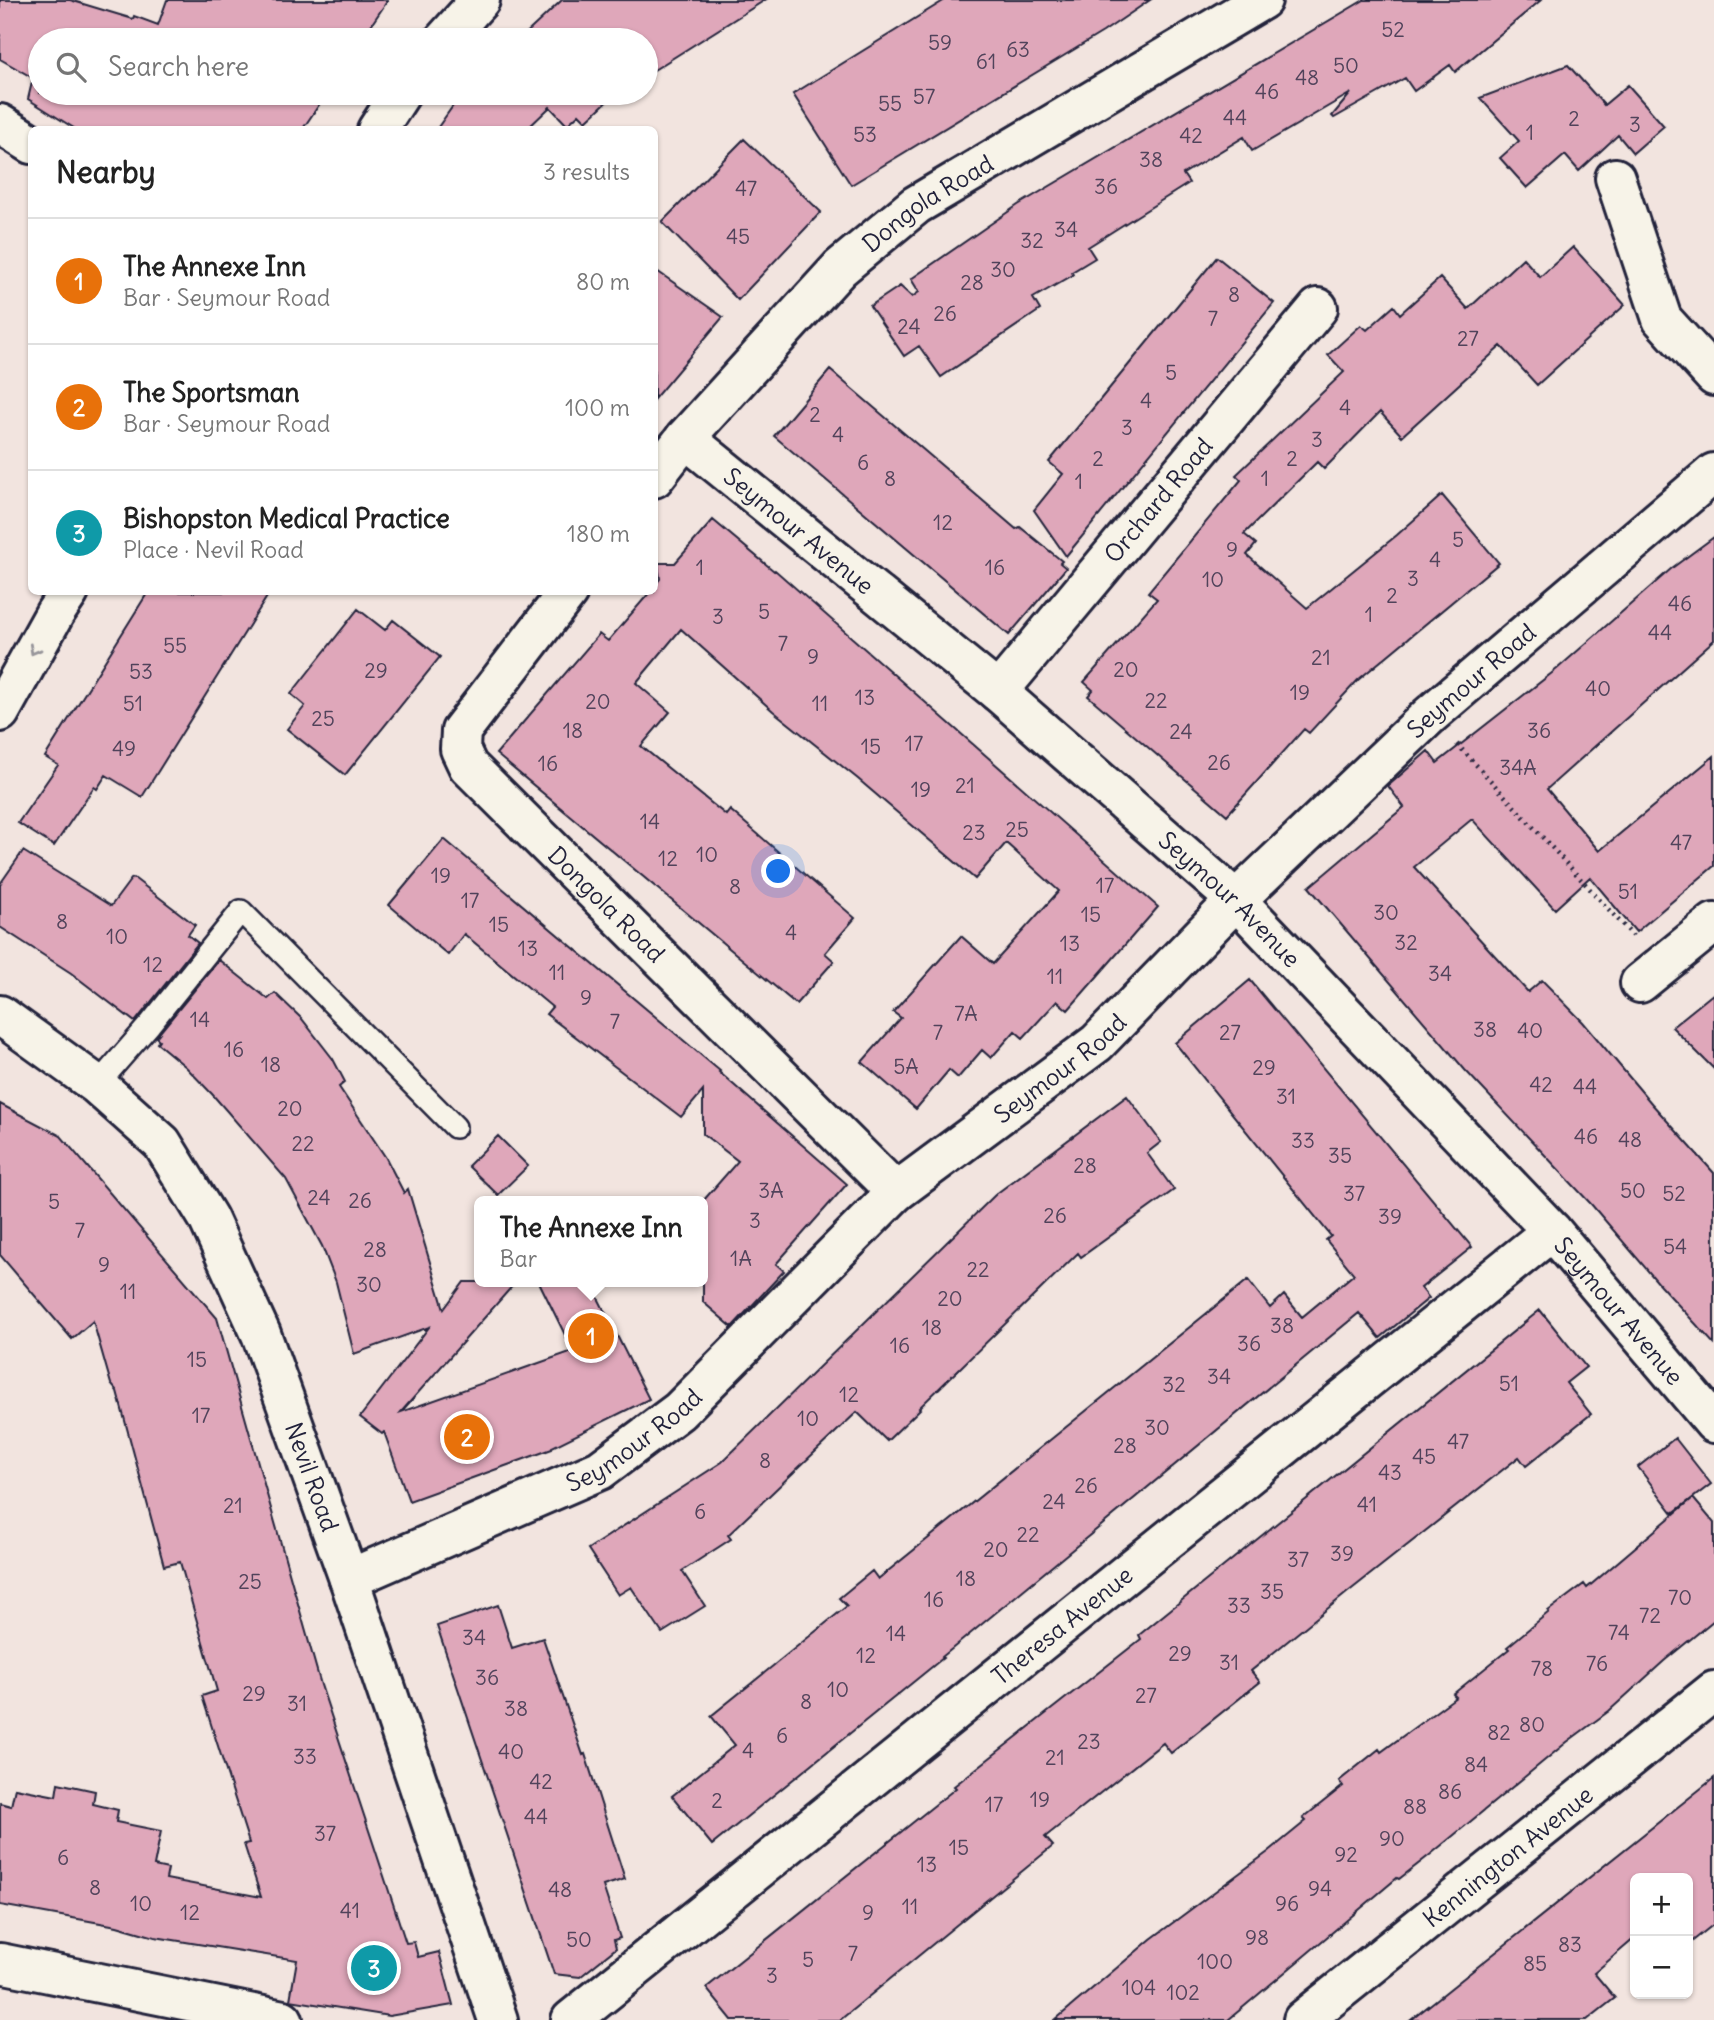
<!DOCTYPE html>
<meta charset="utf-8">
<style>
:root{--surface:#fff;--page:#f6f6f6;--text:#222;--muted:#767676;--line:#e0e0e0;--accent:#b45309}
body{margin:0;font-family:Delius,sans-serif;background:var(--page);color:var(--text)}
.controls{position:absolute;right:21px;bottom:21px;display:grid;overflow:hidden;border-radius:10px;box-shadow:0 2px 5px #0004}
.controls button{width:63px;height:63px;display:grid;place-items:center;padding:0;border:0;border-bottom:2px solid var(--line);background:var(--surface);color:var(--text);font:35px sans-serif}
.you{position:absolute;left:779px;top:872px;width:24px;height:24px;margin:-18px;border:5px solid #fff;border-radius:50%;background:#1a73e8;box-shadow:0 0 0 10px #1a73e833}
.badge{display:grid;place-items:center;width:46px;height:46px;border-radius:50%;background:var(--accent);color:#fff;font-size:23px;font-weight:700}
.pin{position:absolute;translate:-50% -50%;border:4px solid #fff;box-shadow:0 2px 7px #0006}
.popup{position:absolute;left:474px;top:1196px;width:234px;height:91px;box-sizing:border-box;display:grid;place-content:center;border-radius:10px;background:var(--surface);filter:drop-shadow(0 2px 5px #0005);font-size:23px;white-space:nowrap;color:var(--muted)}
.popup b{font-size:26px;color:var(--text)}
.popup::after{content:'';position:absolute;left:50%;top:100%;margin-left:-14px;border:14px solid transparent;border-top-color:var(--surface)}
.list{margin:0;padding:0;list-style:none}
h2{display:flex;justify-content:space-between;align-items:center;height:91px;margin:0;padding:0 28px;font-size:30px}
h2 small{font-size:23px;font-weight:400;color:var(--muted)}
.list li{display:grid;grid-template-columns:46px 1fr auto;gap:21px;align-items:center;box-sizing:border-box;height:126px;padding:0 28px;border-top:2px solid var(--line)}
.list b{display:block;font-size:26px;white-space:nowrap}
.list p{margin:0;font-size:23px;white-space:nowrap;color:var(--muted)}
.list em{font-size:23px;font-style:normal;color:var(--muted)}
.icon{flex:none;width:38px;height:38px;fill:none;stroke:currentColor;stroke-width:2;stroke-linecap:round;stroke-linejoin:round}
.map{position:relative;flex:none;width:1714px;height:2020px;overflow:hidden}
.search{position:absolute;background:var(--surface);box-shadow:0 2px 5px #0004;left:28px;top:28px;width:630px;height:77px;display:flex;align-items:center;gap:18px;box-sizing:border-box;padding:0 24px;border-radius:38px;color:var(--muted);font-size:26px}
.panel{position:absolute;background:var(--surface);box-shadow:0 2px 5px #0004;left:28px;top:126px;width:630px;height:469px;border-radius:10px}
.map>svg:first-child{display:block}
</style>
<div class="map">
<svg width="1714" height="2020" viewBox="0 0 1714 2020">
<rect width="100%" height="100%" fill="#f2e4df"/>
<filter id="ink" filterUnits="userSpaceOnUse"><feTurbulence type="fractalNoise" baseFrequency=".0143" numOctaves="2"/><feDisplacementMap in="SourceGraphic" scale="14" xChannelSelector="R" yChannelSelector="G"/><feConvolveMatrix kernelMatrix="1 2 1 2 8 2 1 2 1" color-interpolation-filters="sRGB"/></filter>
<g filter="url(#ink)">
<path fill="#dfa7ba" stroke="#22223b" stroke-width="2" d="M 0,0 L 70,0 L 133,19 L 134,16 L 158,25 L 167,0 L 388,0 L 361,40 L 40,40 L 40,93 L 327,93 L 302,130 L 77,130 L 28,99 L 33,78 L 0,59 Z
M 562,0 L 765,0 L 646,75 L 646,40 L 519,40 Z
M 945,0 L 1150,0 L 1103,32 L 851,185 L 793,94 Z
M 1364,0 L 1541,0 L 1455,72 L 1450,65 L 1414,91 L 1405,78 L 1334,118 L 1332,116 L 1351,93 L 1252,151 L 1244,137 L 1183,174 L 1189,183 L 1088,247 L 1095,258 L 1072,272 L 1073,275 L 1033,298 L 1040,310 L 941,377 L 919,346 L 904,356 L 870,306 L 900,286 L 912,297 L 919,292 L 911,279 L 1018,205 Z
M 1568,65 L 1604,105 L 1628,85 L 1664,126 L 1633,153 L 1618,135 L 1579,171 L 1565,155 L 1527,188 L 1500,158 L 1519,141 L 1480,98 Z
M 462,93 L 616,93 L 586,121 L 579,114 L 567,125 L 550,107 L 526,130 L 436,130 Z
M 744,139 L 821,212 L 738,300 L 662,222 Z
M 1573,247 L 1625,305 L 1537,385 L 1501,346 L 1402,436 L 1380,412 L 1324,469 L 1317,462 L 1244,534 L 1256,544 L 1247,555 L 1307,608 L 1397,535 L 1442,495 L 1499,563 L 1358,680 L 1309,733 L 1304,729 L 1227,815 L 1088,696 L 1093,690 L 1084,682 L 1157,599 L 1148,592 L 1241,480 L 1236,475 L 1344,372 L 1328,355 L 1361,325 L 1367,330 L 1394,306 L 1400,314 L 1440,278 L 1468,309 L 1523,258 L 1540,277 Z
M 1217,257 L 1274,303 L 1066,556 L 1034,510 L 1063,474 L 1049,462 Z
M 654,269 L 723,317 L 654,399 Z
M 830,370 L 1016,529 L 1020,527 L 1062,561 L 1060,563 L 1066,568 L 1009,635 L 774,436 Z
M 713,520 L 774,571 L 775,570 L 1158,907 L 1068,1010 L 1057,1001 L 1023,1038 L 1015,1031 L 991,1058 L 982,1050 L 958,1078 L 949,1070 L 916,1109 L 862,1062 L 901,1018 L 893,1012 L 961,936 L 993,964 L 1059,891 L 1006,843 L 975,879 L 858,779 L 773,711 L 681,629 L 636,683 L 670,712 L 641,746 L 726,815 L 730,810 L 855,918 L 825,953 L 834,961 L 796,1004 L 496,754 L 599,634 L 608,641 L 650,592 L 654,592 L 654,586 L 660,579 L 658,563 L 675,563 Z
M 1714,537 L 1714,640 L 1547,789 L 1599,851 L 1714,756 L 1714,866 L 1636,932 L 1590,877 L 1555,909 L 1472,819 L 1414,867 L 1528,992 L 1542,980 L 1583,1022 L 1652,1104 L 1714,1173 L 1714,1344 L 1660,1285 L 1591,1204 L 1465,1070 L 1309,887 L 1404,807 L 1388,786 L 1428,751 L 1437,763 L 1557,669 L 1672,568 Z
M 148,592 L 270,592 L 142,797 L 106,775 L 97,789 L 94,787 L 54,846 L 18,823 L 58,765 L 45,757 Z
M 358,609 L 385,630 L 393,620 L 440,657 L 345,775 L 287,729 L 305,706 L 291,694 Z
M 444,839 L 720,1071 L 719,1072 L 847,1184 L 776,1264 L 784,1271 L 732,1327 L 703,1302 L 703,1201 L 738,1161 L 703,1134 L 703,1091 L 681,1117 L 546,1014 L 552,1007 L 464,934 L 448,955 L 389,905 Z
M 23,851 L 111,906 L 131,879 L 134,878 L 195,925 L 188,935 L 198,943 L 135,1022 L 71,973 L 0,927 L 0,884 Z
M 219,960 L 268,999 L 275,993 L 302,1019 L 333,1059 L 345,1082 L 339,1087 L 386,1158 L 404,1193 L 408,1189 L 444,1309 L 464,1282 L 516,1282 L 401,1412 L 573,1351 L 539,1282 L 590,1282 L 649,1399 L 552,1447 L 552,1449 L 409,1501 L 384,1432 L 382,1434 L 360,1417 L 429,1327 L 354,1354 L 336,1282 L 322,1246 L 286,1179 L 212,1094 L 186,1067 L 157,1043 L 159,1040 L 156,1037 Z
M 1250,980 L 1472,1247 L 1421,1288 L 1429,1298 L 1380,1338 L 1359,1313 L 942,1657 L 943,1658 L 712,1845 L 672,1796 L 735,1745 L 711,1716 L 847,1606 L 839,1598 L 872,1571 L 878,1579 L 1248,1280 L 1270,1308 L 1284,1295 L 1302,1317 L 1354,1274 L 1326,1240 L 1331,1236 L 1175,1043 Z
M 1714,993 L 1714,1069 L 1672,1027 Z
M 1127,1096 L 1161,1142 L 1147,1153 L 1174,1190 L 1081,1257 L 1078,1253 L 919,1408 L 920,1409 L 887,1441 L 857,1412 L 728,1535 L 731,1539 L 682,1571 L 705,1606 L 662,1633 L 631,1587 L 618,1595 L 588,1549 L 722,1462 L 996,1194 Z
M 0,1104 L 61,1136 L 217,1318 L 321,1685 L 406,1943 L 414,1942 L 418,1957 L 439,1952 L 453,2005 L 389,2016 L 290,2000 L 297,1960 L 155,1937 L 117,1926 L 0,1905 L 0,1803 L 11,1806 L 15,1788 L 56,1796 L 58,1783 L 95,1791 L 93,1804 L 118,1810 L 116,1822 L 161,1831 L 154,1866 L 168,1869 L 166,1879 L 261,1897 L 244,1844 L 249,1843 L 202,1696 L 217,1691 L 180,1562 L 164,1566 L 117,1391 L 111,1384 L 93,1321 L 72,1339 L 0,1255 Z
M 498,1136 L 528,1166 L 498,1195 L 468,1166 Z
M 1540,1310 L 1586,1367 L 1566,1383 L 1591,1414 L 1526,1466 L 1519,1457 L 1348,1592 L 1251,1671 L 1260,1682 L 1171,1753 L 1163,1743 L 1045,1837 L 1053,1846 L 840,2020 L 732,2020 L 706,1988 L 956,1788 L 954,1786 L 1141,1639 L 1139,1635 Z
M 1675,1438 L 1711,1484 L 1673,1513 L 1638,1467 Z
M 1693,1498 L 1714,1523 L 1714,1620 L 1664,1661 L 1609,1711 L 1567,1742 L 1431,1854 L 1399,1879 L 1397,1878 L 1228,2020 L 1055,2020 L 1151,1939 L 1268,1852 L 1306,1821 L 1303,1818 L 1343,1786 L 1339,1781 L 1379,1749 L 1381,1752 L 1456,1697 L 1453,1694 L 1509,1649 L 1507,1647 L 1549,1612 L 1548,1611 L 1584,1584 L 1587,1588 Z
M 498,1605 L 512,1648 L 543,1638 L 583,1755 L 585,1754 L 625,1879 L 603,1886 L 620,1938 L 614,1940 L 616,1948 L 580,1977 L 554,1974 L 437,1626 Z
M 1714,1778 L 1714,1924 L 1689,1944 L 1688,1878 L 1635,1878 L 1635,1938 L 1594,1973 L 1615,1998 L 1587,2020 L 1411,2020 Z"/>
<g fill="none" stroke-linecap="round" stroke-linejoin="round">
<g stroke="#22223b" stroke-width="26">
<path id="service" d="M 97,1085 L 150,1024 L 241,911 L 455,1127"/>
</g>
<g stroke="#22223b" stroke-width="44">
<g id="minor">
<path d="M 444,40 L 480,0"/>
<path d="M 0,124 L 32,144"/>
<path d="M 377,130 L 401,93"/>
<path d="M 1615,178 L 1662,319 L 1714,376"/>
<path id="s1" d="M 685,438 L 998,692 L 1236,900 L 1552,1231 L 1714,1423"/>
<path id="s2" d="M 654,478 L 685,438 L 840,268 L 916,205 L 1262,0"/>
<path id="s3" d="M 568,592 L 461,731 L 460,749 L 468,766 L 896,1192"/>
<path id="s4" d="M 998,692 L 1318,308"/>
<path d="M 0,712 L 55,613 L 69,592"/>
<path d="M 1640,983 L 1714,923"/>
<path id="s5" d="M 0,1015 L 97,1085 L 162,1143 L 208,1218 L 261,1334 L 349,1579 L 498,2020"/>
<path id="s6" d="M 349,1579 L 600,1470 L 679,1411 L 896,1192 L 1097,1043 L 1236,900 L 1430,715 L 1714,473"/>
<path d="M 0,1963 L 283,2020"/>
<path id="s7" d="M 571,2020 L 1552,1231"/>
<path id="s8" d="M 1303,2020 L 1714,1691"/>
</g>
</g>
<path stroke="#22223b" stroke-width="4.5" stroke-dasharray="2 5" stroke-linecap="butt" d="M 1457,744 L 1633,936"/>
<use href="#service" stroke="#f7f3e8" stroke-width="21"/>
<use href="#minor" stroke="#f7f3e8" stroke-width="38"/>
</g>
<defs><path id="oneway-chevron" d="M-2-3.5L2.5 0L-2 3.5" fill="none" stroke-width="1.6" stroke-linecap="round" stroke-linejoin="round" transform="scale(1.75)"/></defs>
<use stroke="#97959a" href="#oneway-chevron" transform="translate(34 650) rotate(119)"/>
</g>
<g text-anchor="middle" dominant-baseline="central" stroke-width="5" stroke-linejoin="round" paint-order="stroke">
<g font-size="21" fill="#51435b">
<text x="1393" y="29">52</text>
<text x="940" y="42">59</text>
<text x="1018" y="49">63</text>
<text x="986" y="61">61</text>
<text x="1346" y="65">50</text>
<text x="1307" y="77">48</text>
<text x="1267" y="91">46</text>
<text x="924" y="96">57</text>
<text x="890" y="103">55</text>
<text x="1235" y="117">44</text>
<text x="1574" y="118">2</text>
<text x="1635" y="124">3</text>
<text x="1530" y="132">1</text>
<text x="865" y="134">53</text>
<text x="1191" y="135">42</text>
<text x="1151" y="159">38</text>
<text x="1106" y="186">36</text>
<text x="746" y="188">47</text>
<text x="1066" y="229">34</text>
<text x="738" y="236">45</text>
<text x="1032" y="240">32</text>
<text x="1003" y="269">30</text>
<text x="972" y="282">28</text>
<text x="1234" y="294">8</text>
<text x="945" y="313">26</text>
<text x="1213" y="318">7</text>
<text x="909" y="326">24</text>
<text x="1468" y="338">27</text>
<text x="1171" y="372">5</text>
<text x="1146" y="400">4</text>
<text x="1345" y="407">4</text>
<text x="815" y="414">2</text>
<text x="1127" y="427">3</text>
<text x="838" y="434">4</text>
<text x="1317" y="439">3</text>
<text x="1098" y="458">2</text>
<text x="1292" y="458">2</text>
<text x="863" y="462">6</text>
<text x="890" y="478">8</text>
<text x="1265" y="478">1</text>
<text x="1079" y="481">1</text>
<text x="943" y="522">12</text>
<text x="1458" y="539">5</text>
<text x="1232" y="549">9</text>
<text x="1435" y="559">4</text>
<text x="700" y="567">1</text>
<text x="995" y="567">16</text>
<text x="1413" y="578">3</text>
<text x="1213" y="579">10</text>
<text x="1392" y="595">2</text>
<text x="1680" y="603">46</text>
<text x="764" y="611">5</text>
<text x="1369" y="614">1</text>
<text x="718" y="616">3</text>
<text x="1660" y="632">44</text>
<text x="783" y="643">7</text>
<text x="175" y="645">55</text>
<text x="813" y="656">9</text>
<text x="1321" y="657">21</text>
<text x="1126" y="669">20</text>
<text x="376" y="670">29</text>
<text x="141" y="671">53</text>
<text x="1598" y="688">40</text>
<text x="1300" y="692">19</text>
<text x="865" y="697">13</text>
<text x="1156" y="700">22</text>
<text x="598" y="701">20</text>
<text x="133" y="703">51</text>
<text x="820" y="703">11</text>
<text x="323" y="718">25</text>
<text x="573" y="730">18</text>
<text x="1539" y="730">36</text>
<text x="1181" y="731">24</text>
<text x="914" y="743">17</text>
<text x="871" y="746">15</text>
<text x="124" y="748">49</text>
<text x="1219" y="762">26</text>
<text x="548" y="763">16</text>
<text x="1518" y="767">34A</text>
<text x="965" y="785">21</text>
<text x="921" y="789">19</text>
<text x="650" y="821">14</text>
<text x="1017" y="829">25</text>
<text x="974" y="832">23</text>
<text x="1681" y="842">47</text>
<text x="707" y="854">10</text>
<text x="668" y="858">12</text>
<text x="441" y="875">19</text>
<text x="1105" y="885">17</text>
<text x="735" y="886">8</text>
<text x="1628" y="891">51</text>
<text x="470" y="900">17</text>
<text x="1386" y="912">30</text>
<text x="1091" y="914">15</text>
<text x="62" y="921">8</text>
<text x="499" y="924">15</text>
<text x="791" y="932">4</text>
<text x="117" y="936">10</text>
<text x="1406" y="942">32</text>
<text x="1070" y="943">13</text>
<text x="528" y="948">13</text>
<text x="153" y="964">12</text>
<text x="557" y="972">11</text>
<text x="1440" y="973">34</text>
<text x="1055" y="976">11</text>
<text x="586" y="997">9</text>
<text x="966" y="1013">7A</text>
<text x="200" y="1019">14</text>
<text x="615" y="1021">7</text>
<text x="1485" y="1029">38</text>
<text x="1530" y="1030">40</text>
<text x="938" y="1032">7</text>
<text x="1230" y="1032">27</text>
<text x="234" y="1049">16</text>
<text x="271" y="1064">18</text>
<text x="906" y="1066">5A</text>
<text x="1264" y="1067">29</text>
<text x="1541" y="1084">42</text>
<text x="1585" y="1086">44</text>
<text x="1286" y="1096">31</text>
<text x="290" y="1108">20</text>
<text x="1586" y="1136">46</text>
<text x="1630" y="1139">48</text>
<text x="1303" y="1140">33</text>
<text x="303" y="1143">22</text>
<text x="1340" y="1155">35</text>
<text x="1085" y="1165">28</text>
<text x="771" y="1190">3A</text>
<text x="1633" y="1190">50</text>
<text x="1354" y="1193">37</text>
<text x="1674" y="1193">52</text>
<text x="319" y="1197">24</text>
<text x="360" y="1200">26</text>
<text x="54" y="1201">5</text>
<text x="1055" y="1215">26</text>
<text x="1390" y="1216">39</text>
<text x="755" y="1220">3</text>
<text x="80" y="1230">7</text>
<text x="1675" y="1246">54</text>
<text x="375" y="1249">28</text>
<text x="741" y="1258">1A</text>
<text x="104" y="1264">9</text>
<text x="978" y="1269">22</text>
<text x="369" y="1284">30</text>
<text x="128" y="1291">11</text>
<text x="950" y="1298">20</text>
<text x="1282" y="1325">38</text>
<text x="932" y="1327">18</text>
<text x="1249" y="1343">36</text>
<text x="900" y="1345">16</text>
<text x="197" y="1359">15</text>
<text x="1219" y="1376">34</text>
<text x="1509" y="1383">51</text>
<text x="1174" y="1384">32</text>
<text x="849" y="1394">12</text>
<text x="201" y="1415">17</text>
<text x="808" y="1418">10</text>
<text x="1157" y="1427">30</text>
<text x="1458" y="1441">47</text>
<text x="1125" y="1445">28</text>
<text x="1424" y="1456">45</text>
<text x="765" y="1460">8</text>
<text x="1390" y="1472">43</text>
<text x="1086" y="1485">26</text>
<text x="1054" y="1501">24</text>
<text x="1367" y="1504">41</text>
<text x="233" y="1505">21</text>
<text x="700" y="1511">6</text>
<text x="1028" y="1534">22</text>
<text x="996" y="1549">20</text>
<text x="1342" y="1553">39</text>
<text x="1298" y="1559">37</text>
<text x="966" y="1578">18</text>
<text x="250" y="1581">25</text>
<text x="1272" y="1591">35</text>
<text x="1680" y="1597">70</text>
<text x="934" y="1599">16</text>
<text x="1239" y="1605">33</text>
<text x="1650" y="1615">72</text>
<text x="1619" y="1632">74</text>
<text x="896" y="1633">14</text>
<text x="474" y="1637">34</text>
<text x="1180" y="1653">29</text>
<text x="866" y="1655">12</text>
<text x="1229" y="1662">31</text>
<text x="1597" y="1663">76</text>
<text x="1542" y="1668">78</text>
<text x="487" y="1677">36</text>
<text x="838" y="1689">10</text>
<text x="254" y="1693">29</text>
<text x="1146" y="1695">27</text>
<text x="806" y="1701">8</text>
<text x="297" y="1703">31</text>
<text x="516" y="1708">38</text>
<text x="1532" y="1724">80</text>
<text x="1499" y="1732">82</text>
<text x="782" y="1735">6</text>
<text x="1089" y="1741">23</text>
<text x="748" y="1750">4</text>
<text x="511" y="1751">40</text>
<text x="305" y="1756">33</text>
<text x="1055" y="1757">21</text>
<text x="1476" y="1764">84</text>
<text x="541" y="1781">42</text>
<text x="1450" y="1791">86</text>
<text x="1040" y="1799">19</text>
<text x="717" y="1800">2</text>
<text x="994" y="1804">17</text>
<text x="1415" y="1806">88</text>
<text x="536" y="1816">44</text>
<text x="325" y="1833">37</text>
<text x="1392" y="1838">90</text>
<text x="959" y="1847">15</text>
<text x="1346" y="1854">92</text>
<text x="63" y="1857">6</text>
<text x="927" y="1864">13</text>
<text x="95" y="1887">8</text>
<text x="1320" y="1888">94</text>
<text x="560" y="1889">48</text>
<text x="141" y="1903">10</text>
<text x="1287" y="1903">96</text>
<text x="910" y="1906">11</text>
<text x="350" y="1910">41</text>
<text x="190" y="1912">12</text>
<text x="868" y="1912">9</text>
<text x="1257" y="1937">98</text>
<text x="579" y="1939">50</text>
<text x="1570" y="1944">83</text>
<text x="853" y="1953">7</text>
<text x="808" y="1959">5</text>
<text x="1215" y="1961">100</text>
<text x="1535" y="1963">85</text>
<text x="772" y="1975">3</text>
<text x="1139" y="1987">104</text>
<text x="1183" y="1992">102</text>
</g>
<g font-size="24" fill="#22223b" stroke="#f7f3e8">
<text stroke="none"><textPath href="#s2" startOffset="390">Dongola Road</textPath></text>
<text stroke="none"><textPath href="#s4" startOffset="250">Orchard Road</textPath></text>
<text stroke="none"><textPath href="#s1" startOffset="147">Seymour Avenue</textPath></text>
<text stroke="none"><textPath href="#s6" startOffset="1452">Seymour Road</textPath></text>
<text stroke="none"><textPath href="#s1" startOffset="714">Seymour Avenue</textPath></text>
<text stroke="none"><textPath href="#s3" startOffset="408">Dongola Road</textPath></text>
<text stroke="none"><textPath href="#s6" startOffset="886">Seymour Road</textPath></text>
<text stroke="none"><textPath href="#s1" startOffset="1281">Seymour Avenue</textPath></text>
<text stroke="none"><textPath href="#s6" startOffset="318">Seymour Road</textPath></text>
<text stroke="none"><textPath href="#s5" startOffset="574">Nevil Road</textPath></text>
<text stroke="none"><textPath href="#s7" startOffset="630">Theresa Avenue</textPath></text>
<text stroke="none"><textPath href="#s8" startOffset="262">Kennington Avenue</textPath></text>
</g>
</g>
</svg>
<div class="controls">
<button>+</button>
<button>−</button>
</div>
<div class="you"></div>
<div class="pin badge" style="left:591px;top:1336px;background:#e8710a">1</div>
<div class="popup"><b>The Annexe Inn</b>Bar</div>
<div class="pin badge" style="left:467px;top:1437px;background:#e8710a">2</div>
<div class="pin badge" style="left:374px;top:1968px;background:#0f9aa8">3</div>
<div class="search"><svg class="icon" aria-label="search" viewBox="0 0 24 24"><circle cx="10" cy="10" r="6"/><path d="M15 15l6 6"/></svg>Search here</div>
<section class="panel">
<h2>Nearby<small>3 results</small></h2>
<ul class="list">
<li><span class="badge" style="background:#e8710a">1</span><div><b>The Annexe Inn</b><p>Bar · Seymour Road</p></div><em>80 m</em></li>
<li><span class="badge" style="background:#e8710a">2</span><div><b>The Sportsman</b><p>Bar · Seymour Road</p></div><em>100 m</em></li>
<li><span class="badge" style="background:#0f9aa8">3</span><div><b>Bishopston Medical Practice</b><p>Place · Nevil Road</p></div><em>180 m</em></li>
</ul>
</section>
</div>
